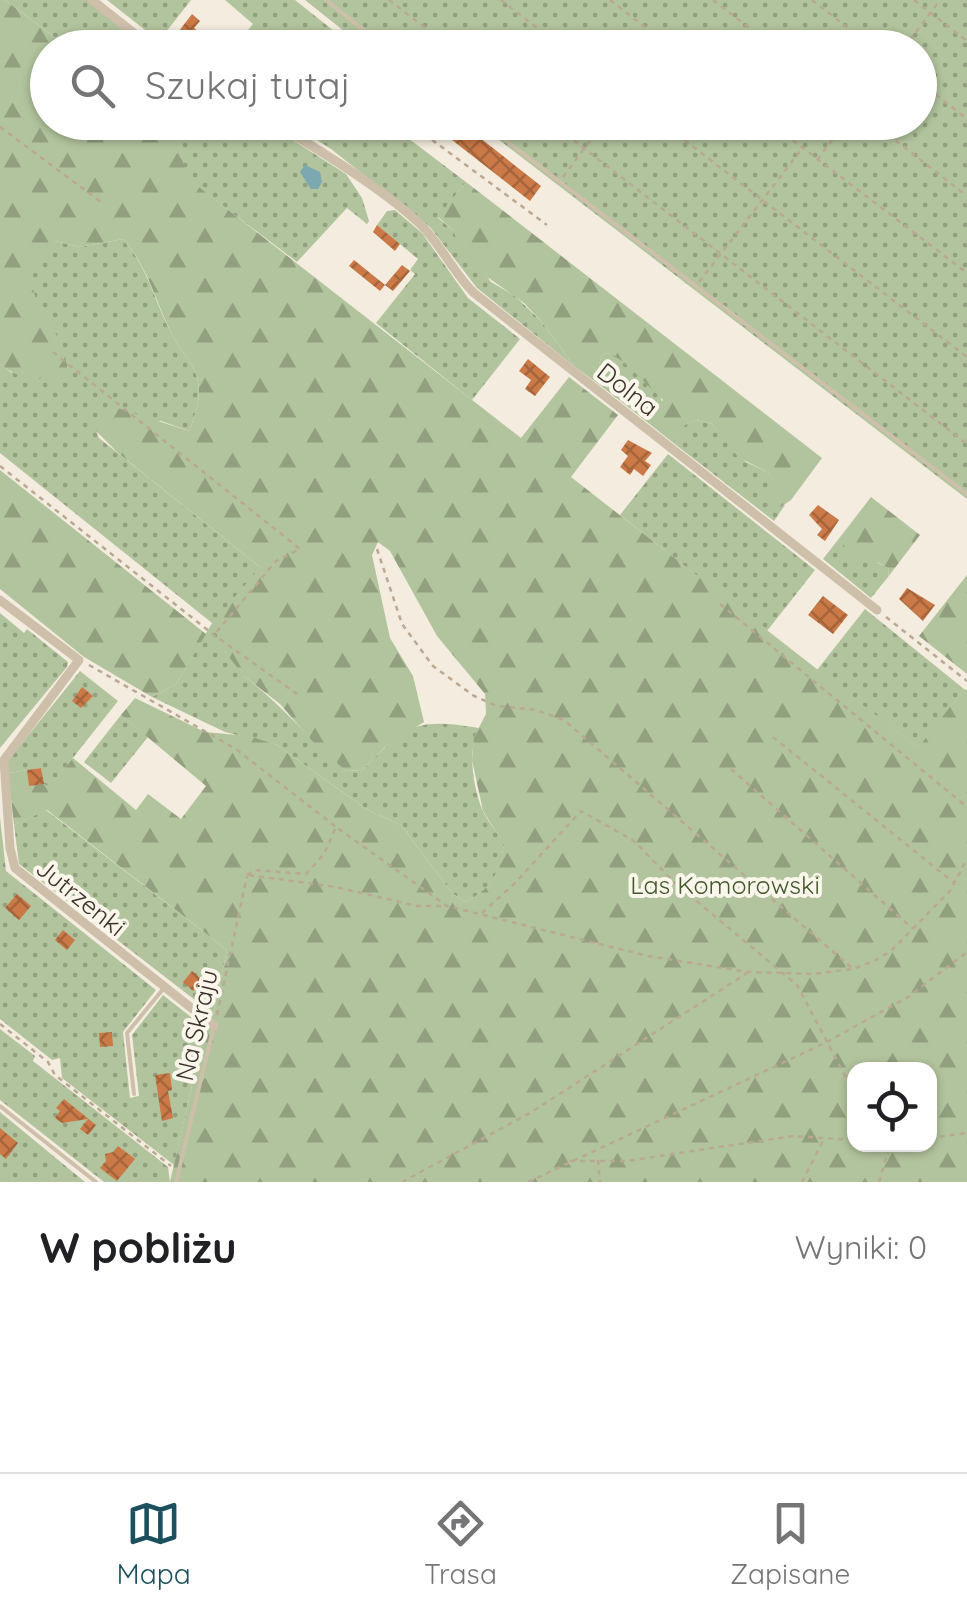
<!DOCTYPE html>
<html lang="pl">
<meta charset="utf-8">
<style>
:root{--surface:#fff;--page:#f2f2f2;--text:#202124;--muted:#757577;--line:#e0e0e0;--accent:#1d505e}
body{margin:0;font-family:Quicksand,sans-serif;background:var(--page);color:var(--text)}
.controls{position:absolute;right:30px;bottom:30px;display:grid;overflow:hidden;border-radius:20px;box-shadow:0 2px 8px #0004}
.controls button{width:90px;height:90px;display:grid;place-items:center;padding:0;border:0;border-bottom:2px solid var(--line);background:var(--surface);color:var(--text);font:50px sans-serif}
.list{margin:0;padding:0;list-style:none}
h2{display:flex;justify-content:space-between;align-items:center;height:130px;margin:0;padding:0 40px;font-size:42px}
h2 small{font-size:32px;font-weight:400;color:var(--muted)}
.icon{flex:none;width:55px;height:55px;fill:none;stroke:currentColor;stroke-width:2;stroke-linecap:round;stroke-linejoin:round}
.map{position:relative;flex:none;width:967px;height:1182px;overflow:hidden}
.search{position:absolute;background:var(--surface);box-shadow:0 2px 8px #0004;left:30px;right:30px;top:30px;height:110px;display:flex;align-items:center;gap:25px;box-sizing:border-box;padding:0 35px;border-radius:55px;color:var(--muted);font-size:38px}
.sheet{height:290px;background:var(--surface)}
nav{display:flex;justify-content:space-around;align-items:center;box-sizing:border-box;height:140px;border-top:2px solid var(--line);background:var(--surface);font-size:28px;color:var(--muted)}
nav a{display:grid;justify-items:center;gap:5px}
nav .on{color:var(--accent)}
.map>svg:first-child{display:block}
</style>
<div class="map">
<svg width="967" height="1182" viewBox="0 0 967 1182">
<defs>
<pattern id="green-dots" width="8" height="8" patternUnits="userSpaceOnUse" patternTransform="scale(2.5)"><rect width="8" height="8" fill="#b2c49d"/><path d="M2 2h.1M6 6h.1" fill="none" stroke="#92a080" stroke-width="1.8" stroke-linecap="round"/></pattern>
<pattern id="forest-firs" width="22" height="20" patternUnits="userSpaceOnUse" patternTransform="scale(2.5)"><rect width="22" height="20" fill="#b2c49d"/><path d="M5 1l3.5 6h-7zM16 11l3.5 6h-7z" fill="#92a080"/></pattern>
<pattern id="building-cross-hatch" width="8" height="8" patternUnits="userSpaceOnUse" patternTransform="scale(2.5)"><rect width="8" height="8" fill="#cb7946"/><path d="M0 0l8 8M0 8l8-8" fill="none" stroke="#a6643b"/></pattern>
</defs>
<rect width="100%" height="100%" fill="#f4eddf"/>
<path fill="url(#green-dots)" d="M 5,0 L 89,0 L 149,47 L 68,47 Z
M 107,0 L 191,0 L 159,41 Z
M 225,0 L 295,0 L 354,47 L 234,47 L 253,24 Z
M 305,0 L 967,0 L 967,499 L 477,123 L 920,122 L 920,48 L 364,47 Z
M 163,123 L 266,123 L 346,174 L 362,198 L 369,221 L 367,224 L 347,208 L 297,262 L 185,177 L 177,134 Z
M 291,123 L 388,123 L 466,182 L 438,218 L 453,230 L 491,282 L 515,296 L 541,321 L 574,366 L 477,288 L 430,227 L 331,149 Z
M 395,210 L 422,233 L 468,298 L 520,339 L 472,400 L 376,323 L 415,274 L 410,270 L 418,259 L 377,225 L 387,211 Z
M 123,239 C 149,269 154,302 173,336 C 180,350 193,362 197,377 C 202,396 196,414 189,431 L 161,421 L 96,431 L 99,438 L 260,567 L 244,676 C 281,705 311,740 346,771 L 362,770 C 408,724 414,718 479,728 C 467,750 473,786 482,809 C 487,821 498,832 504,844 C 500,873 492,888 466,902 L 453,894 L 401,825 L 366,809 L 277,745 L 225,732 L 152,697 L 176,684 L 212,623 L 0,453 L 0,364 L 12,373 L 25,305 L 17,283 L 20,272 L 41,249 L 55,241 L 80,247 Z
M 609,353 L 618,356 L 659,393 L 662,402 L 659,406 L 623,400 L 623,403 L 601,386 L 599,364 L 602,355 Z
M 696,420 L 712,424 L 746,462 L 769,473 L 781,507 L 785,505 L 774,521 L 676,445 L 684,425 Z
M 668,454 L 815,570 L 767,631 L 620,515 Z
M 851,523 L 844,544 L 889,569 L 888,577 L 871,598 L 823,559 Z
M 865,609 L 964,689 L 919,749 L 817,670 Z
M 0,613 L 24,633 L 27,629 L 68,662 L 67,667 L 0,748 Z
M 80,671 L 118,701 L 49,788 L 43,783 L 41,768 L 8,773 L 6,763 Z
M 121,715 L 148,737 L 111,783 L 84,762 Z
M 46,810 L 227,950 L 213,1014 L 19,864 L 14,825 Z
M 0,817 L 6,871 L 156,990 L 123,1032 L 130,1098 L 139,1096 L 132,1035 L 163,995 L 205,1028 L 174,1165 L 62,1078 L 60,1058 L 52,1060 L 0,1019 Z
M 0,1029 L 35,1056 L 33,1061 L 168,1167 L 170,1182 L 104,1182 L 0,1100 Z
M 0,1112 L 85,1182 L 0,1182 Z"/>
<path fill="url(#forest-firs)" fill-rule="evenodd" d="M 0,0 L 5,0 L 68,47 L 48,48 L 48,122 L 163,123 L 177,134 L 186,177 L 521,438 L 569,377 L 618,415 L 571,477 L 918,748 L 964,689 L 967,690 L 967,1182 L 170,1182 L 205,1028 L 213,1014 L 227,950 L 47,810 L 14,825 L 8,773 L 27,770 L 30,785 L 43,783 L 49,787 L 73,758 L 136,810 L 148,794 L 181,819 L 206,786 L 121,715 L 135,698 L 205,732 L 249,736 L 277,745 L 366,809 L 401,825 L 453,894 L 466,902 C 492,888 499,873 504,844 L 483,811 L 472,760 L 474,737 L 486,714 L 485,694 L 437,636 L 390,551 L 378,542 L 372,555 L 390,638 L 413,676 L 424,722 L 386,746 L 362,770 L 346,771 L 315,744 L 280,704 L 244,676 L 225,652 L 212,624 L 260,567 L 118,453 L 96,431 L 107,413 L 118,408 L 189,431 C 196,414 202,396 197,377 C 193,362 180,350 173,336 C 155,302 149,268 123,239 L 80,247 L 55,241 C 0,294 62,314 67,368 L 59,378 C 36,381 18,379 0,364 ZM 854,1070 L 930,1070 L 930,1144 L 854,1144 Z
M 466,182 L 822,458 L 791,500 L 781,507 L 771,506 L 765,498 L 771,479 L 769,473 L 738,457 L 712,424 L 696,420 L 685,425 L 676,445 L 623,403 L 624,398 L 628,397 L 658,406 L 663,400 L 624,362 L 609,353 L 602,355 L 599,364 L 601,386 L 574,366 L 541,321 L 524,303 L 473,267 L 459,247 L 453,230 L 438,217 Z
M 0,470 L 206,634 L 176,684 L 152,697 L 84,657 L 0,589 Z
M 871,497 L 920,535 L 888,577 L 889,569 L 879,563 L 851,557 L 843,544 L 851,523 Z
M 967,575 L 967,674 L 919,636 Z"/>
<path fill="#7ca8b2" d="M 305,165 L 320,172 L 322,182 L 318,189 L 311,189 L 300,172 Z"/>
<path fill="url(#building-cross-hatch)" d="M 192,14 L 200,21 L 194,28 L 213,42 L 218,35 L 227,41 L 222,48 L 199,48 L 179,31 Z
M 429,122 L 460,122 L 541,186 L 530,201 Z
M 377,225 L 400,244 L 395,251 L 373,232 Z
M 354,260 L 385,285 L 380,291 L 349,266 Z
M 402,265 L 410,271 L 393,291 L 385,285 Z
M 528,359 L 550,377 L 535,396 L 525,389 L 531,380 L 519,371 Z
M 628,440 L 652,453 L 645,461 L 651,465 L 643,476 L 634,469 L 630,475 L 620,467 L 628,456 L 621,450 Z
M 818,505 L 839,520 L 825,541 L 817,535 L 822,529 L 809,515 Z
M 907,588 L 935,605 L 923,621 L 899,599 Z
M 823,596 L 848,615 L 833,634 L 808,615 Z
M 82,687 L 93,696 L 81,708 L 72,701 Z
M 41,768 L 44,784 L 29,786 L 27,770 Z
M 17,894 L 31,906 L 19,920 L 5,908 Z
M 63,930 L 75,940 L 67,950 L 55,940 Z
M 192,971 L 202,980 L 193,991 L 183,982 Z
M 112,1032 L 113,1046 L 100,1047 L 99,1033 Z
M 170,1073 L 172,1090 L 168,1091 L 173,1118 L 162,1121 L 155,1075 Z
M 64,1099 L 96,1125 L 88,1135 L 80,1129 L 88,1119 L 62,1123 L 55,1118 L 60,1111 L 56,1108 Z
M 0,1128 L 18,1143 L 6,1159 L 0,1154 Z
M 118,1146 L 135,1159 L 117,1181 L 100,1168 L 106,1161 L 105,1154 L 113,1152 Z"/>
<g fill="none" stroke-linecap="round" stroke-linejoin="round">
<path stroke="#b9a994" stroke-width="2.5" stroke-dasharray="5 5" stroke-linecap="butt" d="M 389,0 L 452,48
M 501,0 L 563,48
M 610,0 L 672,48
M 713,0 L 775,48
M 812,0 L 874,48
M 914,0 L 967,41
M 904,48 L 940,0
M 920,82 L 967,119
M 550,122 L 967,444
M 661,122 L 967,357
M 769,122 L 967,273
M 872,122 L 967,196
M 0,127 L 101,202
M 416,128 L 547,225
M 817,160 L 846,122
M 563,177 L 604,122
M 699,282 L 801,150
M 53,352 L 300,549 L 276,561 L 214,635
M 0,466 L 214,635 L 297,694
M 377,549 L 402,624 L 433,666 L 474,696 L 497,706 L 536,710 L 564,720 L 852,968
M 720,604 L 967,807
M 886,617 L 967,681
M 89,665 L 236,749 L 336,827
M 773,737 L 953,882
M 731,769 L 912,928
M 247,875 L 255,870 L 306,874 L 324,854 L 336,827 L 447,906 L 648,956 L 748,972 L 813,974 L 853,969 L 874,961 L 891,951 L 950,891 L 967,859
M 249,875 L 336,887 L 417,906 L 443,906
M 482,913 L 514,884 L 581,811 L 634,841 L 675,883 L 797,985 L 854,1093
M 217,1015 L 247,876
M 0,1024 L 48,1062 L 55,1075 L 171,1166
M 930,1138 L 967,1133
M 598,1160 L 600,1182
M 570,1161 L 626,1161 L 793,1136 L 854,1140
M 402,1182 L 530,1113 L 747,973
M 528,1182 L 825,1043 L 908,997 L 967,952
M 802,1182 L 824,1139
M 879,1182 L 890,1144"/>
<path stroke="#cdbfaa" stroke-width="4" d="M 326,0 L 386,48
M 482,122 L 967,494
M 134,1094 L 127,1033 L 164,988
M 0,1106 L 96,1182
M 176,1182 L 214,1026"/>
<path stroke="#cdbfaa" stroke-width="9" d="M 92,0 L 153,48
M 272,122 C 318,149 384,189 421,225 C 441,245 453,272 474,293 L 877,610
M 0,600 L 79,660 L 4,760 L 10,848 L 15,868 L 214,1026"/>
</g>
<g text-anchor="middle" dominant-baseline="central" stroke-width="8" stroke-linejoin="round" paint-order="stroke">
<g font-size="25" fill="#3a312a" stroke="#fbf6ec">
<text transform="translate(628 389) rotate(38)">Dolna</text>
<text transform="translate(81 897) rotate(39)">Jutrzenki</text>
<text transform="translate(196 1025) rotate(-77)">Na Skraju</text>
</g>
<g font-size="25" fill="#42592c" stroke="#fbf6ec">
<text x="725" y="884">Las Komorowski</text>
</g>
</g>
</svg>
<div class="controls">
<button><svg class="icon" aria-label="locate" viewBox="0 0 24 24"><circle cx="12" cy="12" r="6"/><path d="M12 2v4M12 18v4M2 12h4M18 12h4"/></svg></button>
</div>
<div class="search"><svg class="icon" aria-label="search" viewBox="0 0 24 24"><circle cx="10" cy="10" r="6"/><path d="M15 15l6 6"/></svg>Szukaj tutaj</div>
</div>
<section class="sheet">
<h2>W pobliżu<small>Wyniki: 0</small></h2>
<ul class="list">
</ul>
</section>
<nav>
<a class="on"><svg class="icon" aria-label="map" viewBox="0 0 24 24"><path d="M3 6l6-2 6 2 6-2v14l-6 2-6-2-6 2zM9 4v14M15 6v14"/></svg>Mapa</a>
<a><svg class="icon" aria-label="directions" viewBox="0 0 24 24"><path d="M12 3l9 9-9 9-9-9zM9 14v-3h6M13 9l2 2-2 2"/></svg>Trasa</a>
<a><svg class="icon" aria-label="saved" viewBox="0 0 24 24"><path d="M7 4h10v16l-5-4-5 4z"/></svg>Zapisane</a>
</nav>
